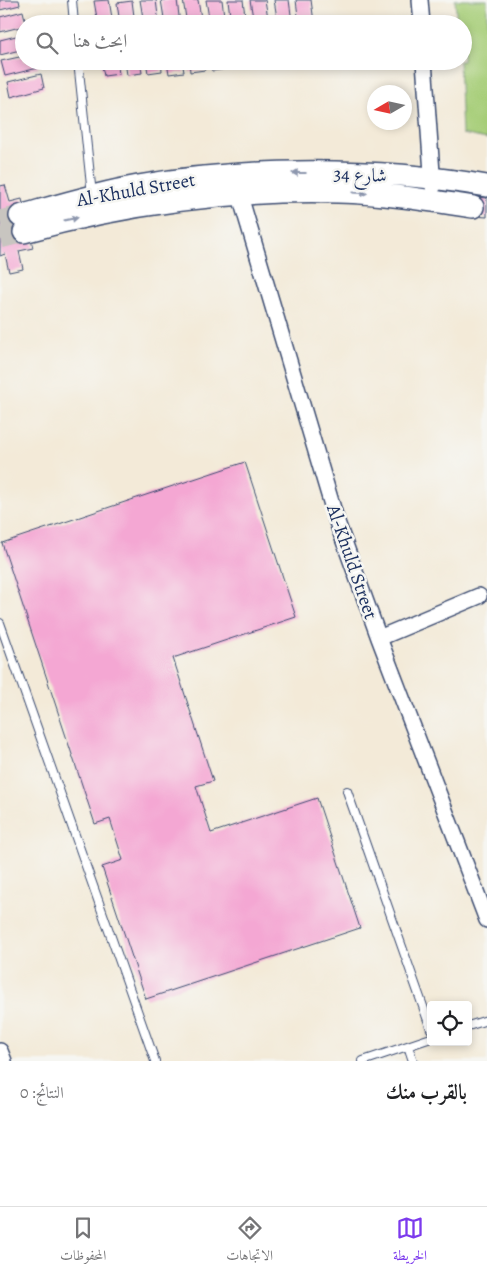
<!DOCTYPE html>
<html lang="ar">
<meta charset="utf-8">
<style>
:root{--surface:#fff;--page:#f6f6f6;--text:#202124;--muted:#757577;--line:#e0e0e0;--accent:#7c3aed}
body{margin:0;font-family:Alegreya,Amiri,serif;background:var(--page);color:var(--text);direction:rtl}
.controls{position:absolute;right:15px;bottom:15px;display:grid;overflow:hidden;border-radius:5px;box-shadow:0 2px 8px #0003}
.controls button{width:45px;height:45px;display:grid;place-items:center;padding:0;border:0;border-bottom:1px solid var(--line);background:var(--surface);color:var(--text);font:25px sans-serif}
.compass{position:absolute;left:367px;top:85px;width:45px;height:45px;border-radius:50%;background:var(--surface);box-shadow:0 2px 8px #0003;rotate:261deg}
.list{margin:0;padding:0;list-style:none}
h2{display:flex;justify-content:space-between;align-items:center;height:65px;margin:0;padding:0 20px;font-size:21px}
h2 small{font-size:16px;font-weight:400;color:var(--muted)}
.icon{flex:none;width:28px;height:28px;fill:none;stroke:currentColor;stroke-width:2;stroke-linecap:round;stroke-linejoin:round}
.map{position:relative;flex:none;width:487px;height:1061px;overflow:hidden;direction:ltr}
.search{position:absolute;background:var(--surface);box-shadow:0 2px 8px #0003;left:15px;right:15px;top:15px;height:55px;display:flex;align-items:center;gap:12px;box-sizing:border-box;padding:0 18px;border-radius:28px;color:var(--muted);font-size:19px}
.sheet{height:145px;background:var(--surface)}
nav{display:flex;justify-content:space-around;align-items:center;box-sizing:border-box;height:70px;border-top:1px solid var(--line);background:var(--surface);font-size:14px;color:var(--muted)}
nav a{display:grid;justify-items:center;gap:2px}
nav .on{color:var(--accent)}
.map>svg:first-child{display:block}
</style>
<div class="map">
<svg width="487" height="1061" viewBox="0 0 487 1061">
<rect width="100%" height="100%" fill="#f6f6f2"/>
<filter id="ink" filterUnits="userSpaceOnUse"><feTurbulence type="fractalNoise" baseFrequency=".02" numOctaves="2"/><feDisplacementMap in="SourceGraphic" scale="10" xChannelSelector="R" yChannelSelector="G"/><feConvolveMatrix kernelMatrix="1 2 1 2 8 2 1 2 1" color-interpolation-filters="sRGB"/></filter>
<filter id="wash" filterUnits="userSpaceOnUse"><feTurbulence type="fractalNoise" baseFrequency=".0096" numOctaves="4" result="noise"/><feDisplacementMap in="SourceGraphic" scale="20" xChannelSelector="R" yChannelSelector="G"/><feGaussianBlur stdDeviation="1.12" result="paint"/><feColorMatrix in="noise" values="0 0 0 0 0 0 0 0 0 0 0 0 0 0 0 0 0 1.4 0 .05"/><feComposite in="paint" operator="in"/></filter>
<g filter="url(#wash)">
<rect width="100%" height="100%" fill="#f3ead8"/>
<path fill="#a6cd77" stroke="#607e6a" d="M 455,0 L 487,0 L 487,139 L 462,134 L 459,61 L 463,61 L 463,24 L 457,24 Z"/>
<g id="blocks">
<path fill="#f4a7d3" d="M 0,0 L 19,0 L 20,5 L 0,10 Z
M 109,0 L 113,24 L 98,24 L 94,1 Z
M 140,0 L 156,0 L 159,24 L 144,24 Z
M 161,0 L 177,0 L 180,24 L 165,24 Z
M 183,0 L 198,0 L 202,24 L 187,24 Z
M 206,0 L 222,0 L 225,24 L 210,24 Z
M 228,0 L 243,0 L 246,24 L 231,24 Z
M 250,0 L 265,0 L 269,24 L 254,24 Z
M 274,0 L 289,0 L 292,22 L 278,24 Z
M 296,0 L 311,0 L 314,22 L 299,24 Z
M 132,1 L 135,24 L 120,24 L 117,3 Z
M 23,11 L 26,24 L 24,26 L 0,32 L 0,17 Z
M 24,34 L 24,49 L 0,55 L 0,40 Z
M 24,56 L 24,61 L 37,61 L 38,68 L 5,76 L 1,61 Z
M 101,61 L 117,61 L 119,74 L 104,76 Z
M 125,61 L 140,61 L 142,73 L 127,75 Z
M 146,61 L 161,61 L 162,71 L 148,73 Z
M 167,61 L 182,61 L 184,72 L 169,74 Z
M 189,61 L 204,61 L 205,70 L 190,72 Z
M 211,61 L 226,61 L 227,69 L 212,71 Z
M 231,61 L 247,61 L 247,65 L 232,68 Z
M 255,61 L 270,61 L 270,64 L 255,66 Z
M 41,74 L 44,88 L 11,97 L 8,82 Z
M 5,185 L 10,202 L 22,199 L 33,248 L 19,251 L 23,269 L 9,272 L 5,254 L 0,256 L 0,186 Z
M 474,197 L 487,198 L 487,217 L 472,216 Z
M 245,462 L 296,617 L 173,658 L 213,781 L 196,786 L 211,833 L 317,798 L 360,928 L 146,999 L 102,867 L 123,860 L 110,819 L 95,824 L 2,543 Z"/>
</g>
</g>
<g filter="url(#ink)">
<use href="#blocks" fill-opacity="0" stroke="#3b4b70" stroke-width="1"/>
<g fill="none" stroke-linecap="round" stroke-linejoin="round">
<path stroke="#c8c5c0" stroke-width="21" stroke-dasharray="21 11" stroke-linecap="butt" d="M 0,221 L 20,216
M 0,238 L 24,232"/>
<g stroke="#3b4b70" stroke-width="10">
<path id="service" d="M 72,0 L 74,24
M 78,61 L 92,195
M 0,623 L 155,1061
M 347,791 L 431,1029
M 468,1026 L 487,1020
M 408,1046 L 413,1061
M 363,1061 L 431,1038"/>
</g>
<g stroke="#3b4b70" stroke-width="18">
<path id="minor" d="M 420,0 L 422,24
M 424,61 L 433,187
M 237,186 L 337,522 L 379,638 L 487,920
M 379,638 L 479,596
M 0,1051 L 4,1061"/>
</g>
<g stroke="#3b4b70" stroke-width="24">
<path id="secondary" d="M 20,216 C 59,205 98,193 138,186 C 247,167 378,167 487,186
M 24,232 C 123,204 235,189 338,192 C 383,193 428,200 473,207"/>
</g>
<use href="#service" stroke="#fff" stroke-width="8"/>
<use href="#minor" stroke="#fff" stroke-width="15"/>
<use href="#secondary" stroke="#fff" stroke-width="21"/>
</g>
<defs><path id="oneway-solid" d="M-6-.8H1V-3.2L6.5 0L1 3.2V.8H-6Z" transform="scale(1.25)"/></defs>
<g fill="#8d97ae">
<use href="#oneway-solid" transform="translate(299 173) rotate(180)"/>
<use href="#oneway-solid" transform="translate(360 193) rotate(3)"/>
<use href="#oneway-solid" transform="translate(71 219) rotate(-11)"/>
</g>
</g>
<g text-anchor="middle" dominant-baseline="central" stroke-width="5" stroke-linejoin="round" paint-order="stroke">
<g font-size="19" fill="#1b2f5e" stroke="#f6f6f2">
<text transform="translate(360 175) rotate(2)">شارع 34</text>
<text transform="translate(136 190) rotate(-10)">Al-Khuld Street</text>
<text transform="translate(352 562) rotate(71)">Al-Khuld Street</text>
</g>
</g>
</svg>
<div class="controls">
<button><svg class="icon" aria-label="locate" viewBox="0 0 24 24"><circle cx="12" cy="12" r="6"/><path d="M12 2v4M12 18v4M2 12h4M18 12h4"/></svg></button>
</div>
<svg class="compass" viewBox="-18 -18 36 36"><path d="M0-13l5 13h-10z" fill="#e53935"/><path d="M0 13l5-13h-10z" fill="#757577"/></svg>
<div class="search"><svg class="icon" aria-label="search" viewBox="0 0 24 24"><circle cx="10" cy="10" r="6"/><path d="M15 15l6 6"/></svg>ابحث هنا</div>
</div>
<section class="sheet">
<h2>بالقرب منك<small>النتائج: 0</small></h2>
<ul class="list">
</ul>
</section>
<nav>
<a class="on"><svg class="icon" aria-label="map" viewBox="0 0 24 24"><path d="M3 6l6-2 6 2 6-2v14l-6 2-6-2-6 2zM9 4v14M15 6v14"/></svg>الخريطة</a>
<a><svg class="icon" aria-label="directions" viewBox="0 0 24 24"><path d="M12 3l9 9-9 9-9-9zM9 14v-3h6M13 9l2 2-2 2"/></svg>الاتجاهات</a>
<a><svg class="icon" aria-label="saved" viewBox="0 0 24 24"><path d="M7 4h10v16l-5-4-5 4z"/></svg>المحفوظات</a>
</nav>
